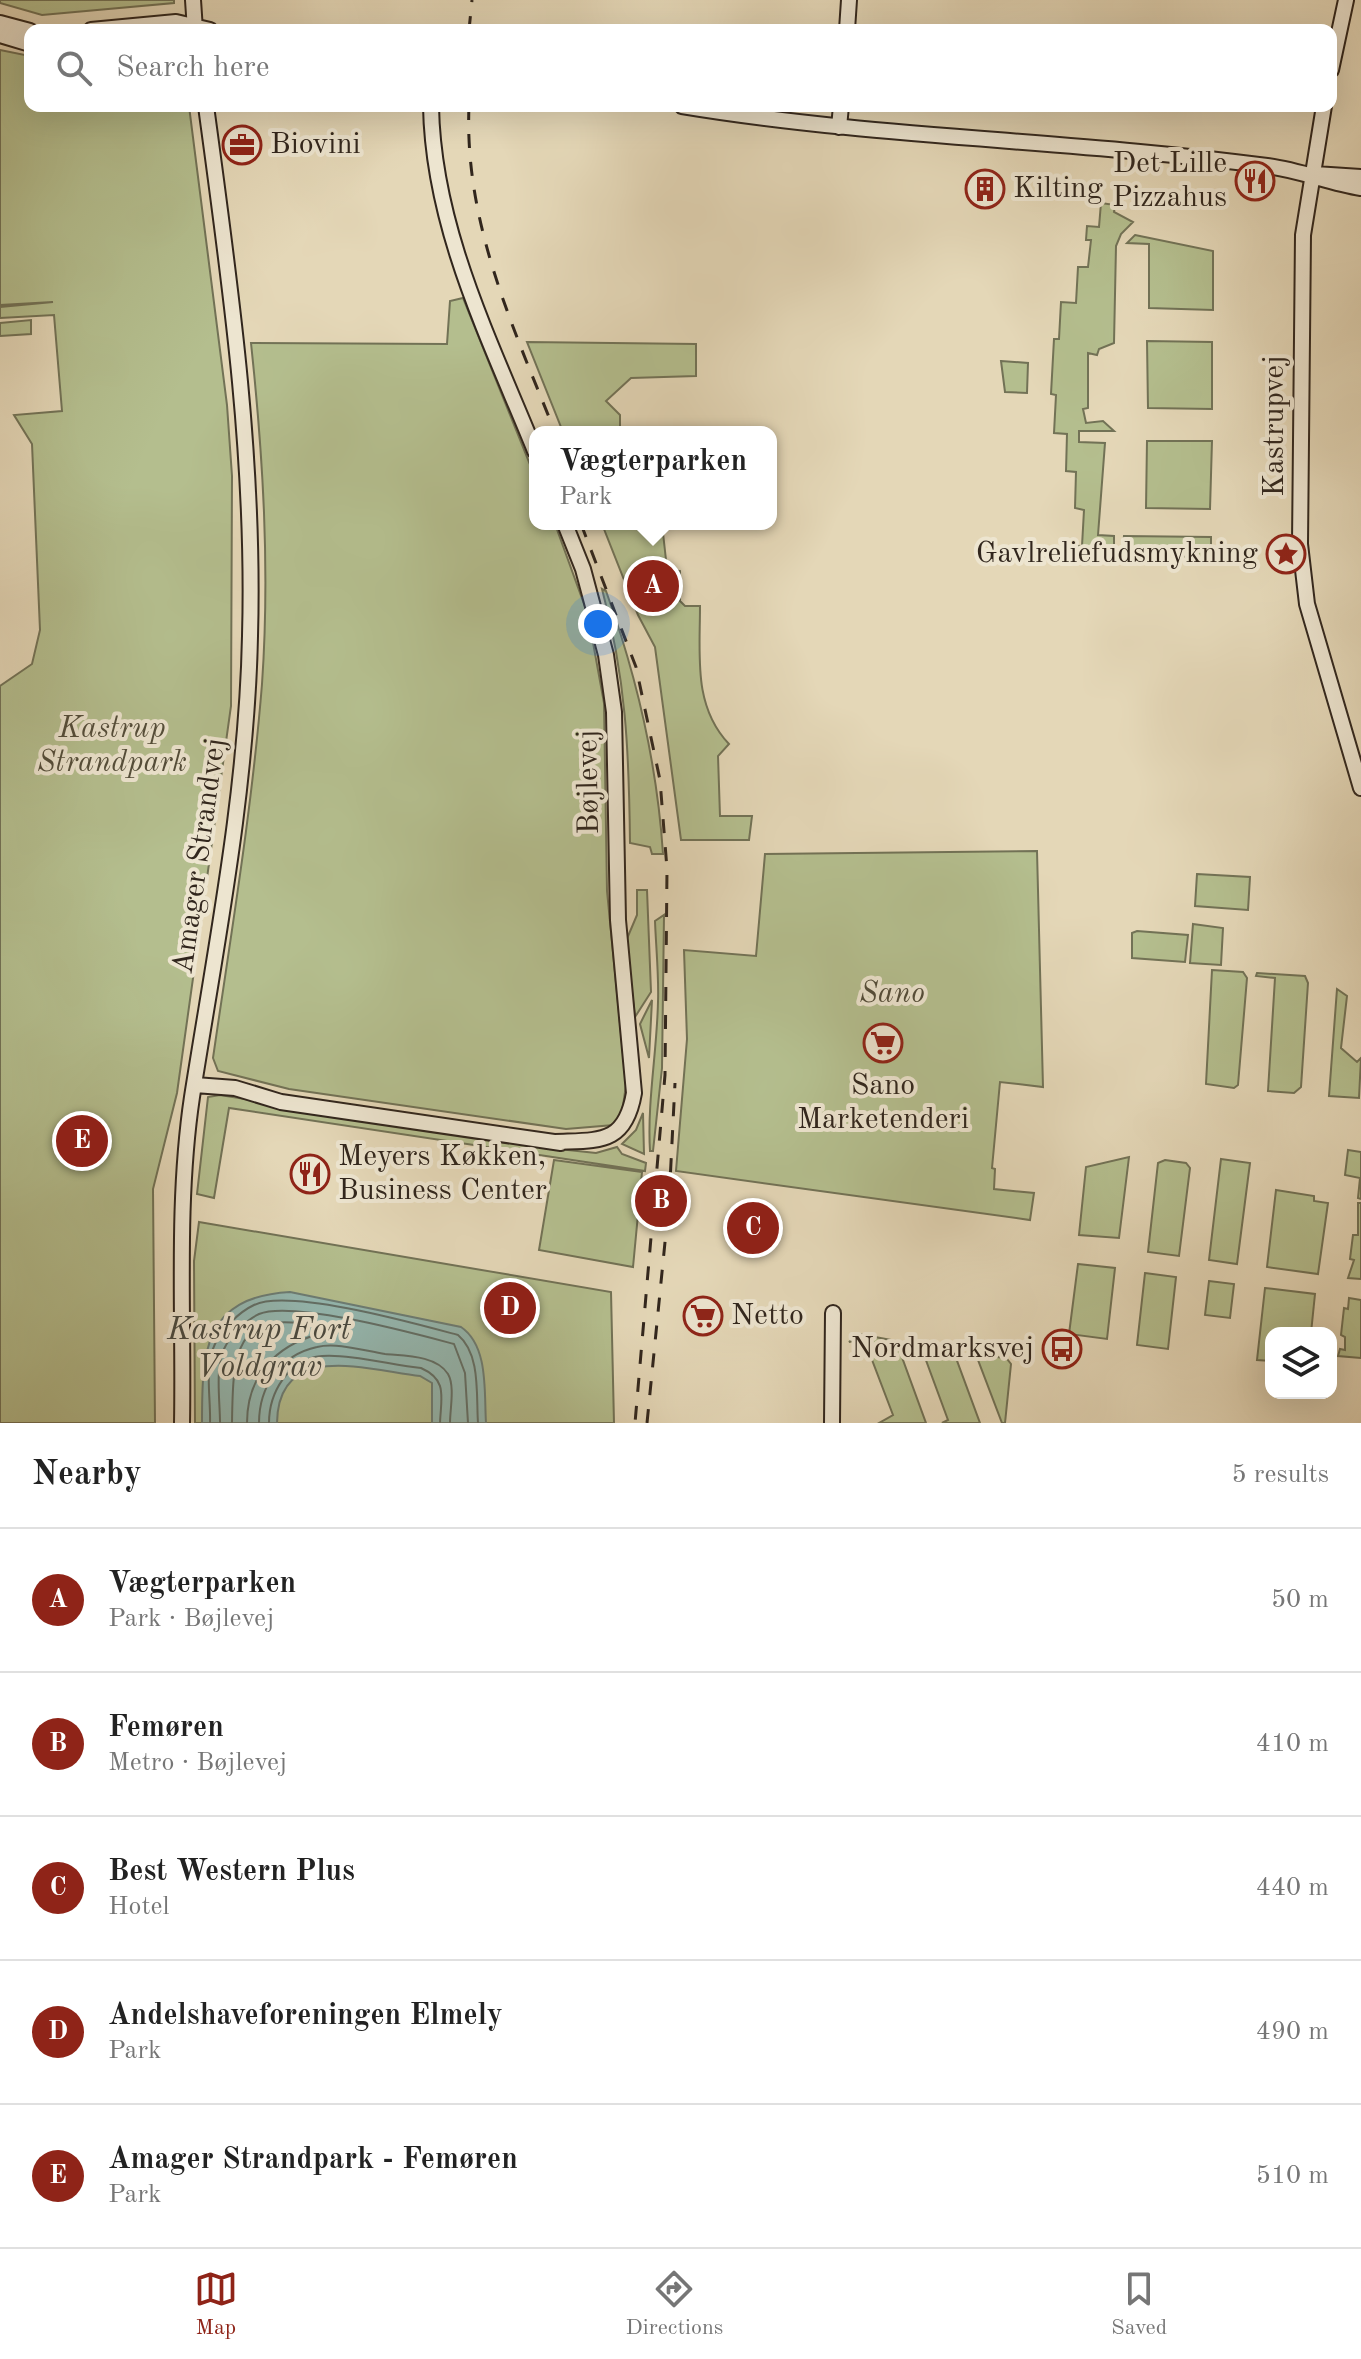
<!DOCTYPE html>
<meta charset="utf-8">
<style>
:root{--surface:#fff;--page:#f6f6f6;--text:#222;--muted:#767676;--line:#e0e0e0;--accent:#8f2418}
body{margin:0;font-family:"Old Standard TT",serif;background:var(--page);color:var(--text)}
.controls{position:absolute;right:24px;bottom:24px;display:grid;overflow:hidden;border-radius:16px;box-shadow:0 8px 32px #0002}
.controls button{width:72px;height:72px;display:grid;place-items:center;padding:0;border:0;border-bottom:2px solid var(--line);background:var(--surface);color:var(--text);font:40px sans-serif}
.you{position:absolute;left:598px;top:624px;width:28px;height:28px;margin:-20px;border:6px solid #fff;border-radius:50%;background:#1a73e8;box-shadow:0 0 0 12px #1a73e833}
.badge{display:grid;place-items:center;width:52px;height:52px;border-radius:50%;background:var(--accent);color:#fff;font-size:26px;font-weight:700}
.pin{position:absolute;translate:-50% -50%;border:4px solid #fff;box-shadow:0 2px 8px #0006}
.popup{position:absolute;left:529px;top:426px;width:248px;height:104px;box-sizing:border-box;display:grid;place-content:center;border-radius:16px;background:var(--surface);filter:drop-shadow(0 2px 6px #0005);font-size:26px;white-space:nowrap;color:var(--muted)}
.popup b{font-size:30px;color:var(--text)}
.popup::after{content:'';position:absolute;left:50%;top:100%;margin-left:-16px;border:16px solid transparent;border-top-color:var(--surface)}
.list{margin:0;padding:0;list-style:none}
h2{display:flex;justify-content:space-between;align-items:center;height:104px;margin:0;padding:0 32px;font-size:34px}
h2 small{font-size:26px;font-weight:400;color:var(--muted)}
.list li{display:grid;grid-template-columns:52px 1fr auto;gap:24px;align-items:center;box-sizing:border-box;height:144px;padding:0 32px;border-top:2px solid var(--line)}
.list b{display:block;font-size:30px;white-space:nowrap}
.list p{margin:0;font-size:26px;white-space:nowrap;color:var(--muted)}
.list em{font-size:26px;font-style:normal;color:var(--muted)}
.icon{flex:none;width:44px;height:44px;fill:none;stroke:currentColor;stroke-width:2;stroke-linecap:round;stroke-linejoin:round}
.map{position:relative;flex:none;width:1361px;height:1423px;overflow:hidden}
.search{position:absolute;background:var(--surface);box-shadow:0 8px 32px #0002;left:24px;right:24px;top:24px;height:88px;display:flex;align-items:center;gap:20px;box-sizing:border-box;padding:0 28px;border-radius:16px;color:var(--muted);font-size:30px}
.sheet{height:824px;background:var(--surface)}
nav{display:flex;justify-content:space-around;align-items:center;box-sizing:border-box;height:112px;border-top:2px solid var(--line);background:var(--surface);font-size:22px;color:var(--muted)}
nav a{display:grid;justify-items:center;gap:4px}
nav .on{color:var(--accent)}
.map>svg:first-child{display:block}
</style>
<div class="map">
<svg width="1361" height="1423" viewBox="0 0 1361 1423">
<rect width="100%" height="100%" fill="#e4d7b7"/>
<filter id="stains"><feTurbulence type="fractalNoise" baseFrequency=".0025" numOctaves="4"/><feColorMatrix values="0 0 0 0 .2 0 0 0 0 .09 0 0 0 0 .02 0 0 0 .5 -.17"/></filter>
<radialGradient id="worn" r=".72"><stop offset=".6" stop-color="#630" stop-opacity="0"/><stop offset="1" stop-color="#630" stop-opacity=".3"/></radialGradient>
<path fill="#b4be8e" stroke="#727256" stroke-width="2" d="M 0,0 L 174,0 L 174,3 L 42,15 L 0,3 Z
M 0,50 L 30,56 L 30,106 L 189,106 L 227,405 L 232,476 L 231,706 L 177,1093 L 153,1189 L 155,1423 L 0,1423 L 0,686 L 32,664 L 40,630 L 32,444 L 14,415 L 62,411 L 54,315 L 0,318 L 0,307 L 53,302 L 0,305 Z
M 1101,203 L 1115,205 L 1114,212 L 1133,222 L 1121,234 L 1116,246 L 1114,343 L 1099,349 L 1097,355 L 1088,353 L 1088,408 L 1083,409 L 1086,423 L 1103,421 L 1114,431 L 1079,431 L 1079,442 L 1105,443 L 1098,535 L 1114,536 L 1114,551 L 1063,548 L 1063,545 L 1082,546 L 1084,510 L 1075,508 L 1076,472 L 1066,471 L 1067,434 L 1054,433 L 1056,395 L 1051,394 L 1054,339 L 1059,339 L 1061,302 L 1076,303 L 1078,267 L 1088,267 L 1091,240 L 1086,240 L 1087,226 L 1099,227 Z
M 1135,235 L 1213,251 L 1213,310 L 1149,308 L 1149,244 L 1127,243 Z
M 463,298 L 535,477 L 535,524 L 555,524 L 588,615 L 604,703 L 607,891 L 626,1085 L 622,1113 L 614,1125 L 566,1129 L 289,1089 L 218,1071 L 213,1058 C 231,934 252,809 262,684 C 270,569 263,456 251,343 L 447,344 L 450,301 Z
M 31,320 L 31,334 L 0,336 L 0,323 Z
M 1147,341 L 1212,342 L 1212,409 L 1148,408 Z
M 527,342 L 696,344 L 696,376 L 631,378 L 606,401 L 620,415 L 620,432 L 563,432 Z
M 1001,361 L 1028,363 L 1027,393 L 1005,392 Z
M 1147,441 L 1212,441 L 1210,509 L 1146,508 Z
M 602,524 L 662,524 L 667,569 L 680,571 L 680,601 L 685,606 L 700,606 C 700,656 693,706 729,744 L 718,756 L 720,816 L 752,816 L 749,840 L 681,840 L 655,647 L 638,615 Z
M 1124,536 L 1211,537 L 1211,558 L 1122,553 Z
M 602,589 L 606,591 C 637,677 657,762 663,854 L 652,854 L 650,847 L 630,843 C 629,751 626,678 602,589 Z
M 1037,851 L 1043,1087 L 1000,1082 L 992,1168 L 995,1169 L 994,1189 L 1034,1193 L 1030,1220 L 676,1171 L 687,1039 L 684,950 L 756,956 L 765,854 Z
M 1197,874 L 1250,877 L 1248,910 L 1195,906 Z
M 637,890 L 647,890 L 651,992 L 635,1017 L 626,941 L 637,915 Z
M 664,915 L 662,1068 L 653,1151 L 650,1151 C 647,1102 657,1052 658,1002 C 659,976 656,948 655,921 Z
M 1193,924 L 1223,928 L 1221,965 L 1190,963 Z
M 1137,931 L 1188,935 L 1185,962 L 1132,958 L 1132,933 Z
M 1212,970 L 1243,972 L 1247,978 L 1238,1085 L 1234,1088 L 1206,1084 Z
M 1257,973 L 1305,976 L 1308,983 L 1301,1087 L 1294,1093 L 1268,1091 L 1275,978 L 1256,976 Z
M 1337,989 L 1347,996 L 1341,1048 L 1357,1062 L 1361,1058 L 1359,1098 L 1329,1096 Z
M 652,1000 L 649,1058 L 640,1024 Z
M 220,1095 L 568,1150 L 596,1153 L 617,1147 L 622,1154 L 646,1163 L 645,1171 L 229,1108 L 214,1198 L 197,1194 L 208,1097 Z
M 643,1113 L 644,1154 L 622,1144 L 636,1130 Z
M 1348,1150 L 1361,1152 L 1361,1199 L 1358,1198 L 1360,1178 L 1345,1175 Z
M 1129,1157 L 1119,1238 L 1079,1235 L 1086,1167 Z
M 1221,1159 L 1250,1163 L 1237,1264 L 1209,1260 Z
M 554,1160 L 642,1172 L 633,1267 L 539,1250 Z
M 1165,1160 L 1186,1163 L 1190,1168 L 1179,1256 L 1148,1252 L 1158,1163 Z
M 1276,1190 L 1314,1196 L 1314,1201 L 1328,1203 L 1318,1274 L 1267,1267 Z
M 1358,1203 L 1361,1203 L 1361,1279 L 1348,1278 L 1354,1260 L 1350,1259 L 1353,1235 L 1358,1235 Z
M 199,1222 L 611,1292 L 614,1423 L 195,1423 L 194,1261 Z
M 1078,1264 L 1115,1268 L 1107,1339 L 1069,1334 Z
M 1145,1273 L 1176,1277 L 1168,1349 L 1137,1345 Z
M 1209,1281 L 1234,1284 L 1230,1318 L 1205,1315 Z
M 1265,1288 L 1315,1294 L 1311,1333 L 1271,1333 L 1271,1361 L 1257,1360 Z
M 1349,1298 L 1361,1300 L 1361,1358 L 1338,1356 L 1340,1349 L 1345,1350 L 1345,1337 L 1341,1335 L 1344,1308 L 1348,1309 Z
M 859,1334 L 896,1341 L 926,1423 L 879,1423 L 893,1415 L 864,1339 L 849,1342 Z
M 920,1344 L 953,1350 L 980,1423 L 942,1423 L 948,1420 Z
M 975,1352 L 1007,1359 L 1011,1364 L 1005,1423 L 1002,1423 Z"/>
<path fill="#95b9b2" stroke="#6d7e76" stroke-width="2" d="M 290,1292 L 461,1327 C 489,1346 484,1393 486,1423 L 432,1423 L 432,1383 L 420,1376 C 367,1370 278,1340 277,1423 L 202,1423 C 202,1352 203,1297 290,1292 Z"/>
<g fill="none" stroke-linecap="round" stroke-linejoin="round">
<path stroke="#637068" stroke-width="2" d="M 210,1423 C 211,1399 204,1366 215,1344 C 222,1329 239,1312 254,1305 C 289,1288 417,1324 458,1335 C 481,1354 476,1396 478,1423
M 220,1423 C 220,1400 215,1370 224,1349 C 230,1336 246,1320 259,1314 C 292,1300 416,1334 454,1344 L 465,1373 L 468,1423
M 232,1423 C 233,1356 233,1306 319,1327 L 319,1334 C 275,1346 247,1376 247,1423
M 259,1423 C 259,1387 280,1355 317,1347 C 337,1342 365,1351 385,1354 C 404,1356 436,1355 448,1374 C 455,1386 450,1409 450,1423
M 269,1423 C 269,1393 288,1359 322,1356 C 350,1354 392,1365 421,1368 C 448,1380 441,1397 440,1423"/>
<g stroke="#31261d" stroke-width="18">
<path id="secondary" d="M 193,0 L 195,30
M 0,23 L 30,31
M 91,30 L 176,22 L 210,30
M 847,30 L 849,0
M 0,35 L 30,44
M 1331,70 L 1346,0
M 431,106 C 433,228 490,340 535,451
M 682,106 C 876,138 1073,140 1267,166 C 1300,170 1329,183 1361,188
M 1324,106 L 1303,235 L 1300,544 L 1307,604 L 1361,788
M 839,127 L 841,106
M 1315,174 L 1361,177
M 195,1085 L 235,1088 L 281,1102 L 561,1143
M 555,1142 C 599,1140 625,1145 634,1093 L 618,920 L 614,712 L 606,655 L 583,569 L 565,524
M 182,1423 C 184,1315 176,1204 192,1097 C 216,945 247,790 250,636 C 255,457 230,283 206,106
M 832,1423 L 833,1313"/>
</g>
<use href="#secondary" stroke="#ede5d0" stroke-width="14"/>
<path stroke="#31261d" stroke-width="3" stroke-dasharray="14 14" stroke-linecap="butt" d="M 469,30 L 472,0
M 469,106 C 464,222 513,327 555,432
M 581,524 L 636,667 L 660,780 L 667,869 L 665,1075 L 635,1423
M 647,1423 L 669,1202 L 675,1083"/>
</g>
<defs>
<g id="office-ring" transform="scale(2)"><circle r="9.5" fill="#ede5d0" stroke="#8f2418" stroke-width="1.5"/><path d="M-6-3h4V-5.5h4V-3h4V5H-6ZM-1-4.5V-3h2v-1.5ZM-6 0V1H6V0Z" fill="#8f2418"/></g>
<g id="restaurant-ring" transform="scale(2)"><circle r="9.5" fill="#ede5d0" stroke="#8f2418" stroke-width="1.5"/><path d="M-5-6h1v4h1v-4h1v4h1v-4h1v5L-1.5 .5V6h-2V.5L-5-1ZM5-6V6H3V1.5H1.5Q1.5-4 5-6Z" fill="#8f2418"/></g>
<g id="building-ring" transform="scale(2)"><circle r="9.5" fill="#ede5d0" stroke="#8f2418" stroke-width="1.5"/><path d="M-4-6H4V6H1V3H-1V6H-4ZM-2.5-4.3h1.7v1.8h-1.7ZM.8-4.3h1.7v1.8H.8ZM-2.5-1h1.7V.8h-1.7ZM.8-1h1.7V.8H.8Z" fill="#8f2418"/></g>
<g id="sight-ring" transform="scale(2)"><circle r="9.5" fill="#ede5d0" stroke="#8f2418" stroke-width="1.5"/><path d="M0-6L1.8-2.2L6-1.7L2.9 1.2L3.7 5.4L0 3.3L-3.7 5.4L-2.9 1.2L-6-1.7L-1.8-2.2Z" fill="#8f2418"/></g>
<g id="supermarket-ring" transform="scale(2)"><circle r="9.5" fill="#ede5d0" stroke="#8f2418" stroke-width="1.5"/><path d="M-6-5.5h2.5l.6 2H6L4.5 2H-2.5L-4.4-4H-6ZM-1.5 3.2a1.3 1.3 0 1 0 .1 0ZM3 3.2a1.3 1.3 0 1 0 .1 0Z" fill="#8f2418"/></g>
<g id="bus-ring" transform="scale(2)"><circle r="9.5" fill="#ede5d0" stroke="#8f2418" stroke-width="1.5"/><path d="M-5-6H5V4H4V6H2V4H-2V6H-4V4H-5ZM-3.5-4V0h7V-4ZM-3.5 1.2v1.5H-2V1.2ZM2 1.2v1.5H3.5V1.2Z" fill="#8f2418"/></g>
</defs>
<g fill-rule="evenodd">
<use href="#office-ring" x="242" y="145"/>
<use href="#restaurant-ring" x="1255" y="181"/>
<use href="#building-ring" x="985" y="189"/>
<use href="#sight-ring" x="1286" y="554"/>
<use href="#supermarket-ring" x="883" y="1043"/>
<use href="#restaurant-ring" x="310" y="1174"/>
<use href="#supermarket-ring" x="703" y="1316"/>
<use href="#bus-ring" x="1062" y="1349"/>
</g>
<g text-anchor="middle" dominant-baseline="central" stroke-width="8" stroke-linejoin="round" paint-order="stroke">
<g font-size="30" fill="#31261d" stroke="#ede5d0" text-anchor="start">
<text x="270" y="145">Biovini</text>
<text x="1227" y="164" text-anchor="end">Det Lille<tspan x="1227" dy="34">Pizzahus</tspan></text>
<text x="1013" y="189">Kilting</text>
<text x="1258" y="554" text-anchor="end">Gavlreliefudsmykning</text>
<text x="883" y="1086" text-anchor="middle">Sano<tspan x="883" dy="34">Marketenderi</tspan></text>
<text x="338" y="1157">Meyers Køkken,<tspan x="338" dy="34">Business Center</tspan></text>
<text x="731" y="1316">Netto</text>
<text x="1034" y="1349" text-anchor="end">Nordmarksvej</text>
</g>
<g font-size="30" fill="#31261d" stroke="#ede5d0">
<text transform="translate(1275 426) rotate(-90)">Kastrupvej</text>
<text transform="translate(589 782) rotate(-91)">Bøjlevej</text>
<text transform="translate(200 856) rotate(-82)">Amager Strandvej</text>
</g>
<g font-size="30" font-style="italic" fill="#524c39" stroke="#ede5d0">
<text x="112" y="729">Kastrup<tspan x="112" dy="34">Strandpark</tspan></text>
<text x="892" y="994">Sano</text>
</g>
<g font-size="32" font-style="italic" fill="#4a4b42" stroke="#ede5d0">
<text x="259" y="1331">Kastrup Fort<tspan x="259" dy="37">Voldgrav</tspan></text>
</g>
</g>
<rect width="100%" height="100%" filter="url(#stains)"/>
<rect width="100%" height="100%" fill="url(#worn)"/>
</svg>
<div class="controls">
<button><svg class="icon" aria-label="layers" viewBox="0 0 24 24"><path d="M12 4l9 5-9 5-9-5zM3 14l9 5 9-5"/></svg></button>
</div>
<div class="you"></div>
<div class="pin badge" style="left:653px;top:586px">A</div>
<div class="popup"><b>Vægterparken</b>Park</div>
<div class="pin badge" style="left:661px;top:1201px">B</div>
<div class="pin badge" style="left:753px;top:1228px">C</div>
<div class="pin badge" style="left:510px;top:1308px">D</div>
<div class="pin badge" style="left:82px;top:1141px">E</div>
<div class="search"><svg class="icon" aria-label="search" viewBox="0 0 24 24"><circle cx="10" cy="10" r="6"/><path d="M15 15l6 6"/></svg>Search here</div>
</div>
<section class="sheet">
<h2>Nearby<small>5 results</small></h2>
<ul class="list">
<li><span class="badge">A</span><div><b>Vægterparken</b><p>Park · Bøjlevej</p></div><em>50 m</em></li>
<li><span class="badge">B</span><div><b>Femøren</b><p>Metro · Bøjlevej</p></div><em>410 m</em></li>
<li><span class="badge">C</span><div><b>Best Western Plus</b><p>Hotel</p></div><em>440 m</em></li>
<li><span class="badge">D</span><div><b>Andelshaveforeningen Elmely</b><p>Park</p></div><em>490 m</em></li>
<li><span class="badge">E</span><div><b>Amager Strandpark - Femøren</b><p>Park</p></div><em>510 m</em></li>
</ul>
</section>
<nav>
<a class="on"><svg class="icon" aria-label="map" viewBox="0 0 24 24"><path d="M3 6l6-2 6 2 6-2v14l-6 2-6-2-6 2zM9 4v14M15 6v14"/></svg>Map</a>
<a><svg class="icon" aria-label="directions" viewBox="0 0 24 24"><path d="M12 3l9 9-9 9-9-9zM9 14v-3h6M13 9l2 2-2 2"/></svg>Directions</a>
<a><svg class="icon" aria-label="saved" viewBox="0 0 24 24"><path d="M7 4h10v16l-5-4-5 4z"/></svg>Saved</a>
</nav>
